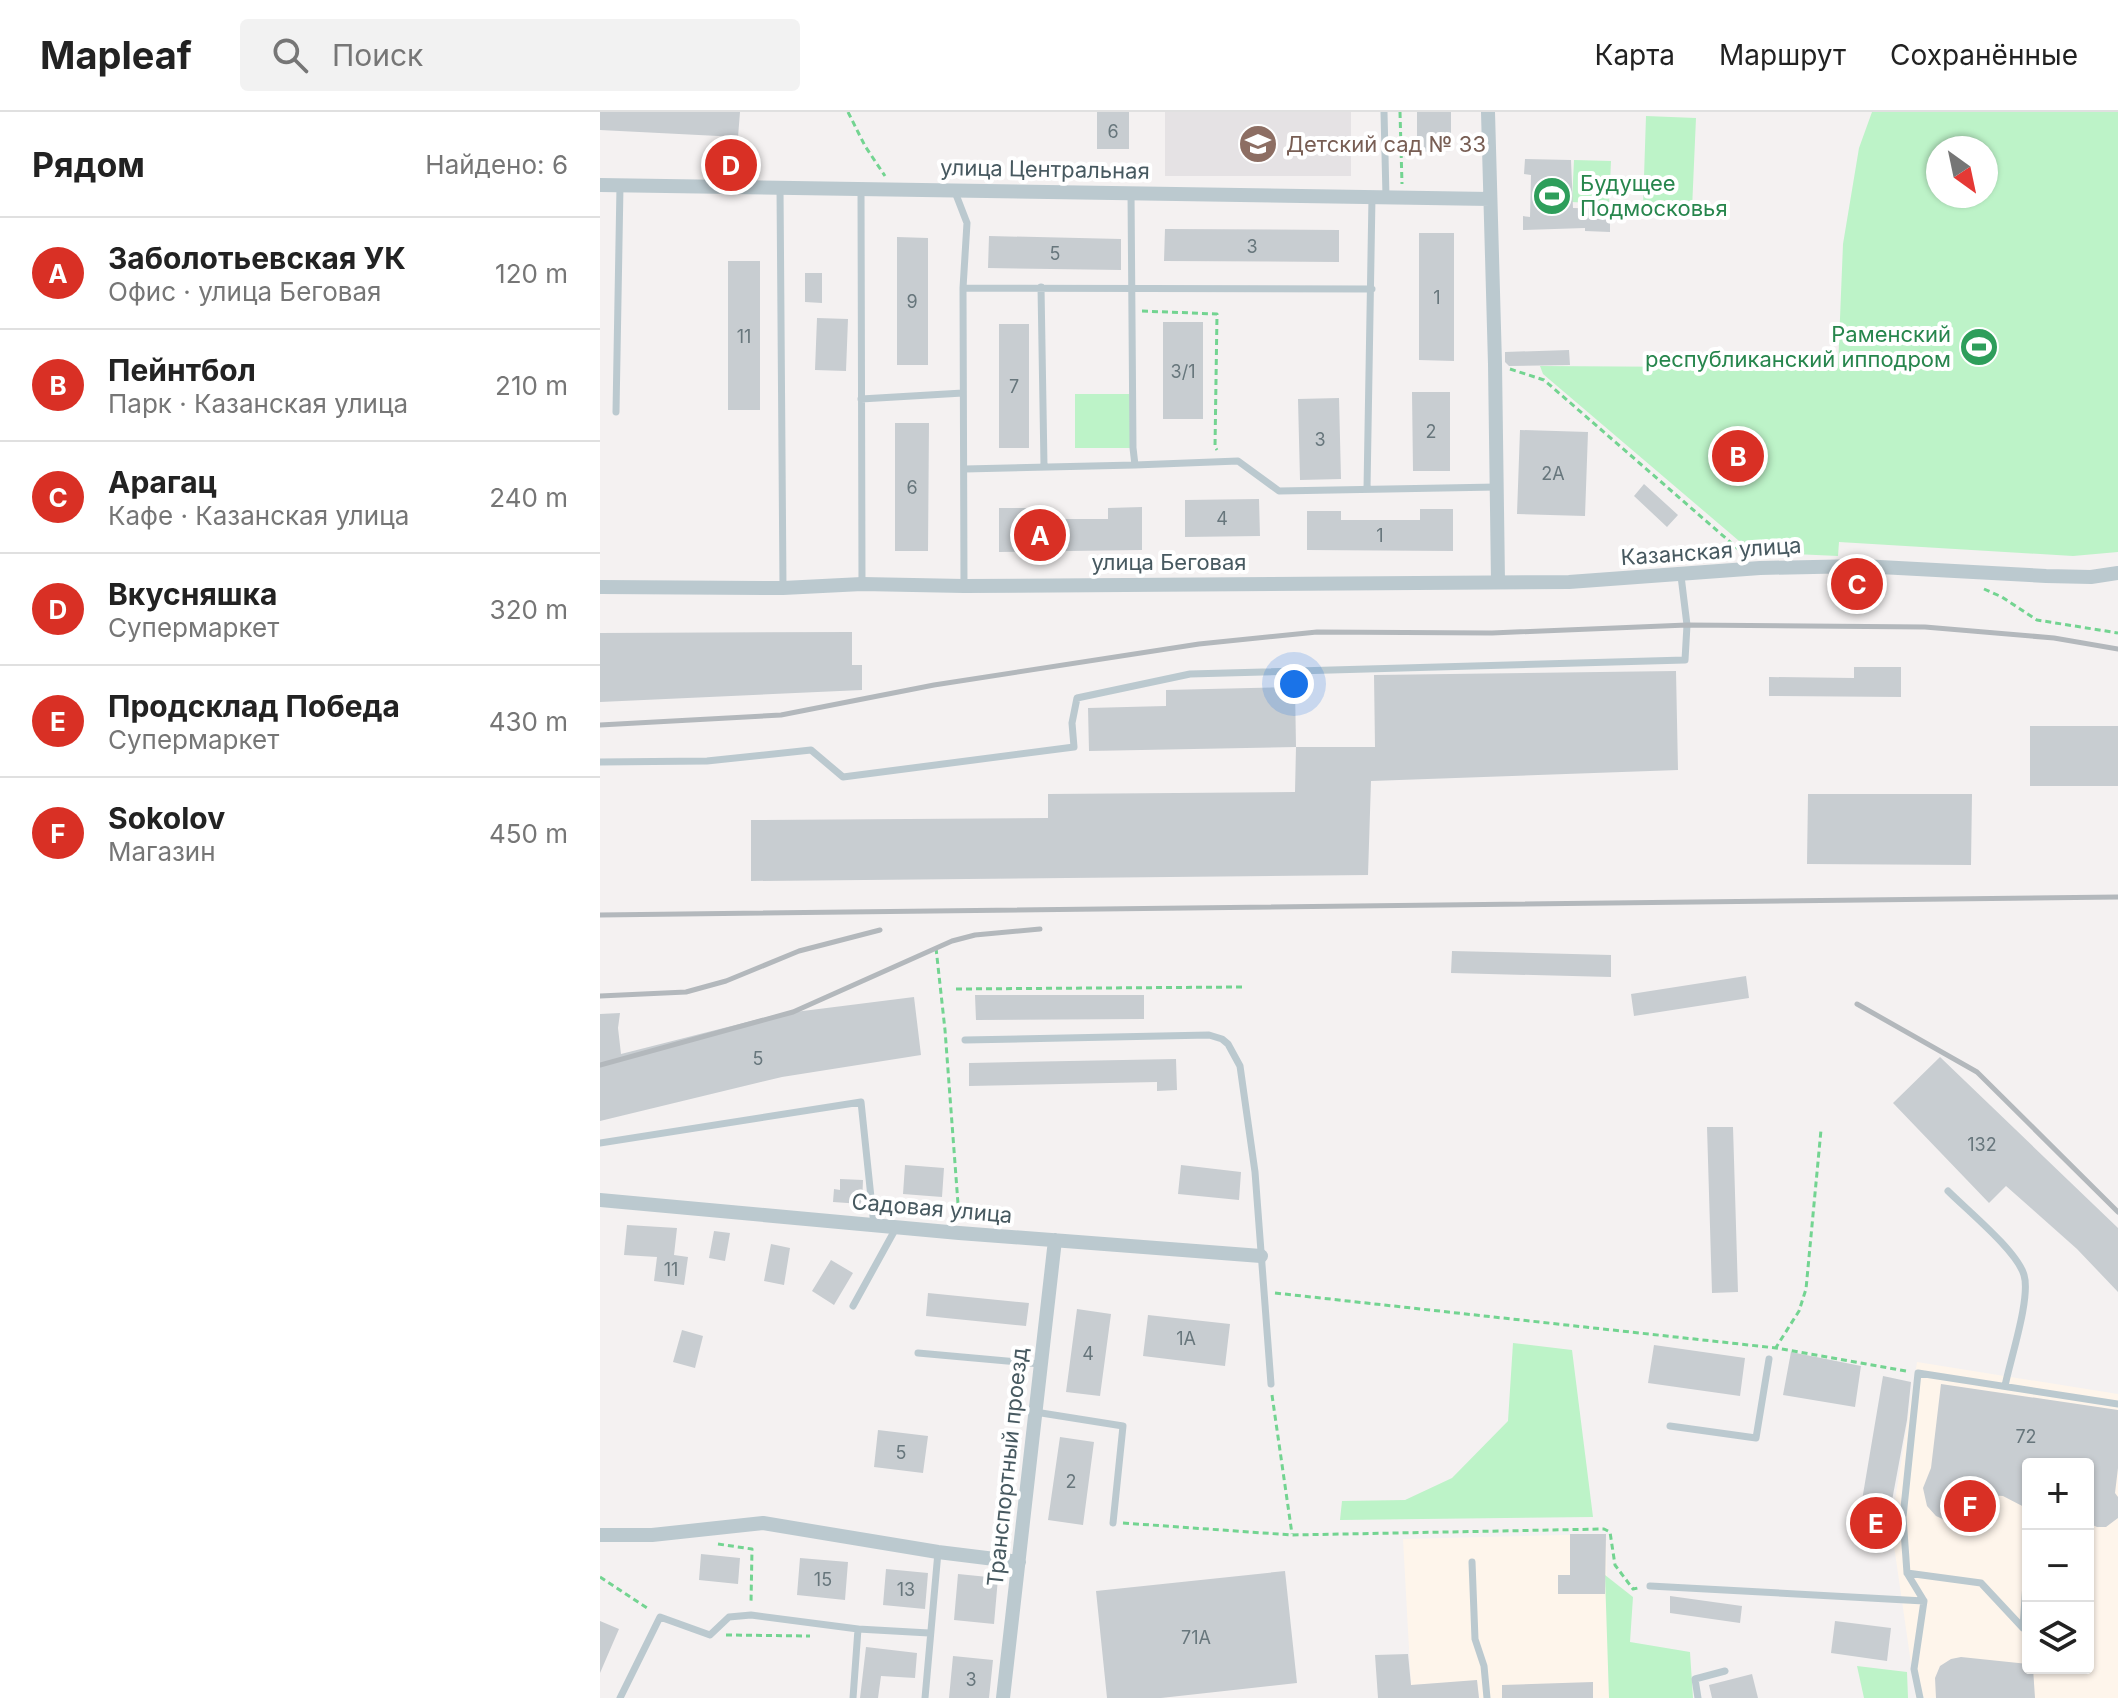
<!DOCTYPE html>
<html lang="ru">
<meta charset="utf-8">
<style>
:root{--surface:#fff;--page:#f2f2f2;--text:#222;--muted:#767676;--line:#e0e0e0;--accent:#d93025}
body{margin:0;font-family:Inter,sans-serif;background:var(--page);color:var(--text)}
.controls{position:absolute;right:24px;bottom:24px;display:grid;overflow:hidden;border-radius:8px;box-shadow:0 2px 6px #0004}
.controls button{width:72px;height:72px;display:grid;place-items:center;padding:0;border:0;border-bottom:2px solid var(--line);background:var(--surface);color:var(--text);font:40px sans-serif}
.compass{position:absolute;left:1326px;top:24px;width:72px;height:72px;border-radius:50%;background:var(--surface);box-shadow:0 2px 6px #0004;rotate:147deg}
.you{position:absolute;left:694px;top:572px;width:28px;height:28px;margin:-20px;border:6px solid #fff;border-radius:50%;background:#1a73e8;box-shadow:0 0 0 12px #1a73e833}
.badge{display:grid;place-items:center;width:52px;height:52px;border-radius:50%;background:var(--accent);color:#fff;font-size:26px;font-weight:700}
.pin{position:absolute;translate:-50% -50%;border:4px solid #fff;box-shadow:0 2px 8px #0006}
.list{margin:0;padding:0;list-style:none}
h2{display:flex;justify-content:space-between;align-items:center;height:104px;margin:0;padding:0 32px;font-size:34px}
h2 small{font-size:26px;font-weight:400;color:var(--muted)}
.list li{display:grid;grid-template-columns:52px 1fr auto;gap:24px;align-items:center;box-sizing:border-box;height:112px;padding:0 32px;border-top:2px solid var(--line)}
.list b{display:block;font-size:30px;white-space:nowrap}
.list p{margin:0;font-size:26px;white-space:nowrap;color:var(--muted)}
.list em{font-size:26px;font-style:normal;color:var(--muted)}
.icon{flex:none;width:44px;height:44px;fill:none;stroke:currentColor;stroke-width:2;stroke-linecap:round;stroke-linejoin:round}
.map{position:relative;flex:none;width:1518px;height:1586px;overflow:hidden}
header{display:flex;align-items:center;gap:48px;box-sizing:border-box;height:112px;padding:0 40px;background:var(--surface);border-bottom:2px solid var(--line)}
header strong{font-size:38px}
nav{display:flex;gap:44px;margin-inline-start:auto;font-size:28px}
.search{width:560px;height:72px;background:var(--page);display:flex;align-items:center;gap:20px;box-sizing:border-box;padding:0 28px;border-radius:8px;color:var(--muted);font-size:30px}
main{display:flex}
aside{flex:1;background:var(--surface)}
.map>svg:first-child{display:block}
</style>
<header>
<strong>Mapleaf</strong>
<div class="search"><svg class="icon" aria-label="search" viewBox="0 0 24 24"><circle cx="10" cy="10" r="6"/><path d="M15 15l6 6"/></svg>Поиск</div>
<nav><a>Карта</a><a>Маршрут</a><a>Сохранённые</a></nav>
</header>
<main>
<aside>
<h2>Рядом<small>Найдено: 6</small></h2>
<ul class="list">
<li><span class="badge">A</span><div><b>Заболотьевская УК</b><p>Офис · улица Беговая</p></div><em>120 m</em></li>
<li><span class="badge">B</span><div><b>Пейнтбол</b><p>Парк · Казанская улица</p></div><em>210 m</em></li>
<li><span class="badge">C</span><div><b>Арагац</b><p>Кафе · Казанская улица</p></div><em>240 m</em></li>
<li><span class="badge">D</span><div><b>Вкусняшка</b><p>Супермаркет</p></div><em>320 m</em></li>
<li><span class="badge">E</span><div><b>Продсклад Победа</b><p>Супермаркет</p></div><em>430 m</em></li>
<li><span class="badge">F</span><div><b>Sokolov</b><p>Магазин</p></div><em>450 m</em></li>
</ul>
</aside>
<div class="map">
<svg width="1518" height="1586" viewBox="0 0 1518 1586">
<rect width="100%" height="100%" fill="#f4f1f1"/>
<path fill="#fef5eb" fill-rule="evenodd" d="M 1317,1250 L 1518,1282 L 1518,1586 L 1316,1586 L 1291,1413 ZM 1428,1352 L 1488,1352 L 1488,1556 L 1428,1556 Z
M 1006,1422 L 1009,1586 L 879,1586 L 877,1569 L 811,1573 L 803,1427 Z"/>
<path fill="#e5e2e4" d="M 565,0 L 751,0 L 751,64 L 565,64 Z"/>
<path fill="#bdf3c8" fill-rule="evenodd" d="M 1272,0 L 1518,0 L 1518,440 L 1473,444 L 1239,430 L 1238,444 L 1152,440 L 943,262 L 940,254 L 1238,256 L 1243,132 L 1259,36 ZM 1338,36 L 1386,36 L 1386,84 L 1338,84 Z
M 1046,4 L 1096,6 L 1092,97 L 1043,95 Z
M 974,48 L 1011,49 L 1009,92 L 972,90 Z
M 475,282 L 533,282 L 533,336 L 475,336 Z
M 913,1231 L 972,1238 L 993,1405 L 740,1408 L 742,1389 L 805,1388 L 852,1366 L 908,1309 Z
M 1005,1463 L 1033,1485 L 1030,1530 L 1090,1540 L 1093,1586 L 1009,1586 Z
M 1257,1554 L 1307,1560 L 1308,1586 L 1264,1586 Z"/>
<path fill="#c8cdd1" d="M 0,0 L 140,0 L 138,25 L 0,18 Z
M 497,0 L 529,0 L 529,37 L 497,37 Z
M 817,0 L 851,0 L 851,39 L 817,40 Z
M 925,47 L 971,48 L 973,96 L 1010,97 L 1010,120 L 985,119 L 985,116 L 923,118 L 923,104 L 930,105 L 931,63 L 924,62 Z
M 121,48 L 141,49 L 140,62 L 123,61 Z
M 565,117 L 739,118 L 739,150 L 564,149 Z
M 819,121 L 854,121 L 854,249 L 819,248 Z
M 389,124 L 521,127 L 521,158 L 388,156 Z
M 297,125 L 328,126 L 328,253 L 297,253 Z
M 128,149 L 160,149 L 160,298 L 128,298 Z
M 205,161 L 222,161 L 222,191 L 205,190 Z
M 217,206 L 248,207 L 246,259 L 215,258 Z
M 563,210 L 603,210 L 603,307 L 563,307 Z
M 399,212 L 429,212 L 429,336 L 399,336 Z
M 969,238 L 970,253 L 909,254 L 905,250 L 905,240 Z
M 812,280 L 850,280 L 850,359 L 813,359 Z
M 739,286 L 741,367 L 700,368 L 698,287 Z
M 295,311 L 329,311 L 328,439 L 295,439 Z
M 920,318 L 988,320 L 985,404 L 917,402 Z
M 1044,372 L 1078,403 L 1067,415 L 1034,384 Z
M 659,387 L 660,424 L 585,425 L 585,388 Z
M 542,395 L 542,438 L 399,440 L 399,396 L 432,396 L 432,407 L 508,407 L 508,396 Z
M 820,397 L 853,397 L 853,439 L 707,438 L 707,399 L 741,399 L 741,408 L 820,408 Z
M 1238,464 L 1275,465 L 1276,489 L 1261,489 L 1261,483 L 1238,483 Z
M 252,520 L 252,553 L 262,553 L 262,578 L 0,590 L 0,521 Z
M 1254,555 L 1301,555 L 1301,585 L 1169,584 L 1169,565 L 1254,566 Z
M 1076,559 L 1078,658 L 771,669 L 768,763 L 151,769 L 151,708 L 448,706 L 448,682 L 695,680 L 696,635 L 775,635 L 774,563 Z
M 695,575 L 696,635 L 489,639 L 488,596 L 566,594 L 566,578 Z
M 1430,614 L 1518,614 L 1518,674 L 1430,674 Z
M 1208,682 L 1372,682 L 1371,753 L 1207,752 Z
M 852,839 L 1011,843 L 1011,865 L 851,861 Z
M 1146,864 L 1149,886 L 1034,904 L 1031,882 Z
M 375,883 L 544,883 L 544,907 L 376,908 Z
M 314,885 L 321,943 L 182,965 L 0,1009 L 0,902 L 20,901 L 18,916 L 21,942 L 179,902 Z
M 1340,945 L 1518,1116 L 1518,1180 L 1477,1137 L 1406,1074 L 1389,1091 L 1293,991 Z
M 576,947 L 577,978 L 557,979 L 557,970 L 369,974 L 369,951 Z
M 1107,1015 L 1133,1015 L 1138,1180 L 1112,1181 Z
M 305,1053 L 344,1056 L 342,1085 L 303,1082 Z
M 581,1053 L 641,1060 L 639,1088 L 578,1082 Z
M 240,1067 L 263,1068 L 262,1092 L 233,1090 L 234,1077 L 240,1078 Z
M 27,1113 L 77,1116 L 74,1143 L 88,1145 L 84,1173 L 54,1169 L 57,1145 L 24,1143 Z
M 114,1119 L 130,1121 L 125,1149 L 109,1146 Z
M 171,1132 L 190,1136 L 184,1173 L 164,1169 Z
M 231,1148 L 253,1161 L 234,1193 L 212,1179 Z
M 328,1181 L 429,1191 L 426,1214 L 326,1204 Z
M 477,1197 L 511,1202 L 500,1284 L 466,1280 Z
M 548,1203 L 630,1212 L 625,1254 L 543,1244 Z
M 82,1218 L 103,1224 L 95,1256 L 73,1250 Z
M 1054,1233 L 1145,1246 L 1140,1284 L 1048,1271 Z
M 1191,1240 L 1261,1254 L 1255,1295 L 1183,1283 Z
M 1283,1264 L 1311,1270 L 1307,1308 L 1288,1410 L 1259,1406 Z
M 1341,1272 L 1518,1298 L 1518,1356 L 1515,1381 L 1518,1385 L 1518,1406 L 1506,1415 L 1497,1415 L 1488,1411 L 1488,1352 L 1428,1352 L 1428,1397 L 1403,1384 L 1389,1383 L 1380,1400 L 1367,1409 L 1351,1411 L 1336,1404 L 1327,1394 L 1323,1376 L 1331,1356 Z
M 278,1318 L 328,1324 L 323,1361 L 274,1355 Z
M 460,1325 L 494,1330 L 483,1413 L 448,1408 Z
M 970,1422 L 1006,1422 L 1005,1482 L 958,1482 L 958,1463 L 970,1463 Z
M 101,1442 L 140,1446 L 138,1472 L 99,1468 Z
M 200,1446 L 248,1450 L 245,1488 L 197,1483 Z
M 286,1457 L 328,1461 L 325,1497 L 283,1493 Z
M 685,1459 L 697,1571 L 561,1586 L 507,1586 L 496,1479 Z
M 358,1462 L 398,1466 L 394,1512 L 354,1508 Z
M 1070,1484 L 1142,1494 L 1140,1511 L 1070,1501 Z
M 0,1509 L 19,1517 L 0,1561 Z
M 1235,1509 L 1291,1516 L 1287,1549 L 1231,1541 Z
M 266,1535 L 317,1541 L 315,1566 L 281,1564 L 278,1586 L 260,1586 Z
M 808,1542 L 811,1573 L 877,1568 L 879,1586 L 778,1586 L 775,1543 Z
M 353,1544 L 393,1548 L 389,1586 L 349,1586 Z
M 1361,1545 L 1428,1552 L 1428,1556 L 1433,1556 L 1435,1586 L 1336,1586 L 1335,1566 L 1340,1554 L 1351,1547 Z
M 1152,1562 L 1158,1586 L 1112,1586 L 1109,1573 Z
M 993,1570 L 993,1586 L 902,1586 L 902,1573 Z"/>
<g fill="none" stroke-linecap="round" stroke-linejoin="round">
<path stroke="#73d491" stroke-width="3" stroke-dasharray="6 4" stroke-linecap="butt" d="M 248,0 L 265,34 L 285,64
M 800,0 L 802,72
M 542,199 L 617,202 L 615,335 L 617,338
M 910,257 L 944,268 L 1144,442
M 1384,477 L 1402,485 L 1437,508 L 1518,521
M 336,836 L 345,918 L 359,1105
M 356,877 L 642,875
M 675,1181 L 1176,1236 L 1306,1259
M 1175,1237 L 1199,1199 L 1206,1177 L 1221,1018
M 672,1283 L 692,1422
M 523,1411 L 692,1423 L 1004,1417 L 1010,1420 L 1015,1453 L 1033,1477 L 1038,1476
M 118,1432 L 152,1437 L 151,1491
M 0,1465 L 50,1498
M 126,1523 L 210,1524"/>
<path stroke="#bbc9cf" stroke-width="7" d="M 784,0 L 786,85
M 180,75 L 183,476
M 261,77 L 262,472
M 355,80 L 367,111 L 363,176 L 364,473
M 441,175 L 444,354
M 363,176 L 772,177
M 261,287 L 363,281
M 16,300 L 20,74
M 535,353 L 638,349 L 679,379 L 897,375
M 365,357 L 535,353 L 533,336 L 531,80
M 767,377 L 772,85
M 0,650 L 107,649 L 211,638 L 243,665 L 474,635 L 472,611 L 477,586 L 590,562 L 1085,548 L 1087,513 L 1081,464
M 365,928 L 609,923 L 622,927 L 628,932 L 640,954 L 655,1060 L 671,1272
M 0,1031 L 261,990 L 274,1114
M 1348,1079 C 1367,1098 1417,1139 1424,1163 C 1431,1186 1410,1248 1405,1274
M 253,1194 L 296,1116
M 318,1241 L 440,1252
M 435,1300 L 523,1314 L 513,1411
M 1070,1314 L 1156,1326 L 1169,1247
M 872,1450 L 875,1527 L 884,1554 L 887,1586
M 1307,1461 L 1381,1471 L 1423,1516
M 1050,1474 L 1324,1489
M 1423,1516 L 1428,1441
M 20,1586 L 60,1505 L 110,1523 L 129,1505 L 151,1503 L 258,1517
M 253,1586 L 258,1517 L 329,1521
M 325,1586 L 338,1440
M 1098,1586 L 1095,1567 L 1125,1559
M 1320,1586 L 1314,1557 L 1324,1489 L 1307,1461 L 1303,1405 L 1318,1261 L 1518,1292"/>
<path stroke="#bbc9cf" stroke-width="14" d="M 888,0 L 895,252 L 898,470
M 0,73 L 890,87
M 0,475 L 183,476 L 262,472 L 364,474 L 969,470 L 1160,456 L 1261,454 L 1446,464 L 1491,465 L 1518,461
M 0,1088 L 359,1121 L 661,1144
M 0,1423 L 52,1423 L 163,1411 L 338,1440 L 419,1450
M 403,1586 L 455,1128"/>
<path stroke="#b3b8bc" stroke-width="5" d="M 0,613 L 181,603 L 334,573 L 599,532 L 717,520 L 892,521 L 1087,513 L 1325,515 L 1454,526 L 1518,537
M 0,803 L 1518,785
M 0,884 L 86,880 L 126,869 L 199,839 L 280,818
M 1257,892 L 1377,960 L 1518,1100
M 0,953 L 193,900 L 352,829 L 375,823 L 440,817"/>
</g>
<defs>
<g id="school-disc" transform="scale(2)"><circle r="9.5" fill="#8d6e63" stroke="#fff"/><path d="M0-5L7-2L0 1L-7-2ZM-4 1L0 2.5L4 1V4Q0 6-4 4Z" fill="#fff"/></g>
<g id="stadium-disc" transform="scale(2)"><circle r="9.5" fill="#2e9e5b" stroke="#fff"/><path d="M0-5a6.5 5 0 1 0 0 10a6.5 5 0 1 0 0-10ZM-3.5-1.8h7v3.6h-7Z" fill="#fff"/></g>
</defs>
<g fill-rule="evenodd">
<use href="#school-disc" x="658" y="32"/>
<use href="#stadium-disc" x="952" y="84"/>
<use href="#stadium-disc" x="1379" y="235"/>
</g>
<g text-anchor="middle" dominant-baseline="central" stroke-width="8" stroke-linejoin="round" paint-order="stroke">
<g font-size="18" fill="#67767c">
<text x="513" y="19">6</text>
<text x="652" y="134">3</text>
<text x="455" y="141">5</text>
<text x="837" y="185">1</text>
<text x="312" y="189">9</text>
<text x="144" y="224">11</text>
<text x="583" y="259">3/1</text>
<text x="414" y="274">7</text>
<text x="831" y="319">2</text>
<text x="720" y="327">3</text>
<text x="953" y="361">2А</text>
<text x="312" y="375">6</text>
<text x="622" y="406">4</text>
<text x="780" y="423">1</text>
<text x="158" y="946">5</text>
<text x="1382" y="1032">132</text>
<text x="71" y="1157">11</text>
<text x="586" y="1226">1А</text>
<text x="488" y="1241">4</text>
<text x="1426" y="1324">72</text>
<text x="301" y="1340">5</text>
<text x="471" y="1369">2</text>
<text x="223" y="1467">15</text>
<text x="306" y="1477">13</text>
<text x="596" y="1525">71А</text>
<text x="371" y="1567">3</text>
</g>
<g font-size="22" fill="#785e54" stroke="#fff" text-anchor="start">
<text x="686" y="32">Детский сад № 33</text>
</g>
<g font-size="22" fill="#475960" stroke="#fff">
<text transform="translate(445 57) rotate(1)">улица Центральная</text>
<text transform="translate(1111 439) rotate(-4)">Казанская улица</text>
<text x="569" y="450">улица Беговая</text>
<text transform="translate(332 1096) rotate(5)">Садовая улица</text>
<text transform="translate(407 1355) rotate(-84)">Транспортный проезд</text>
</g>
<g font-size="22" fill="#27864d" stroke="#fff" text-anchor="start">
<text x="980" y="71">Будущее<tspan x="980" dy="25">Подмосковья</tspan></text>
<text x="1351" y="222" text-anchor="end">Раменский<tspan x="1351" dy="25">республиканский ипподром</tspan></text>
</g>
</g>
</svg>
<div class="controls">
<button>+</button>
<button>−</button>
<button><svg class="icon" aria-label="layers" viewBox="0 0 24 24"><path d="M12 4l9 5-9 5-9-5zM3 14l9 5 9-5"/></svg></button>
</div>
<svg class="compass" viewBox="-18 -18 36 36"><path d="M0-13l5 13h-10z" fill="#e53935"/><path d="M0 13l5-13h-10z" fill="#767676"/></svg>
<div class="you"></div>
<div class="pin badge" style="left:440px;top:423px">A</div>
<div class="pin badge" style="left:1138px;top:344px">B</div>
<div class="pin badge" style="left:1257px;top:472px">C</div>
<div class="pin badge" style="left:131px;top:53px">D</div>
<div class="pin badge" style="left:1276px;top:1411px">E</div>
<div class="pin badge" style="left:1370px;top:1394px">F</div>
</div>
</main>
